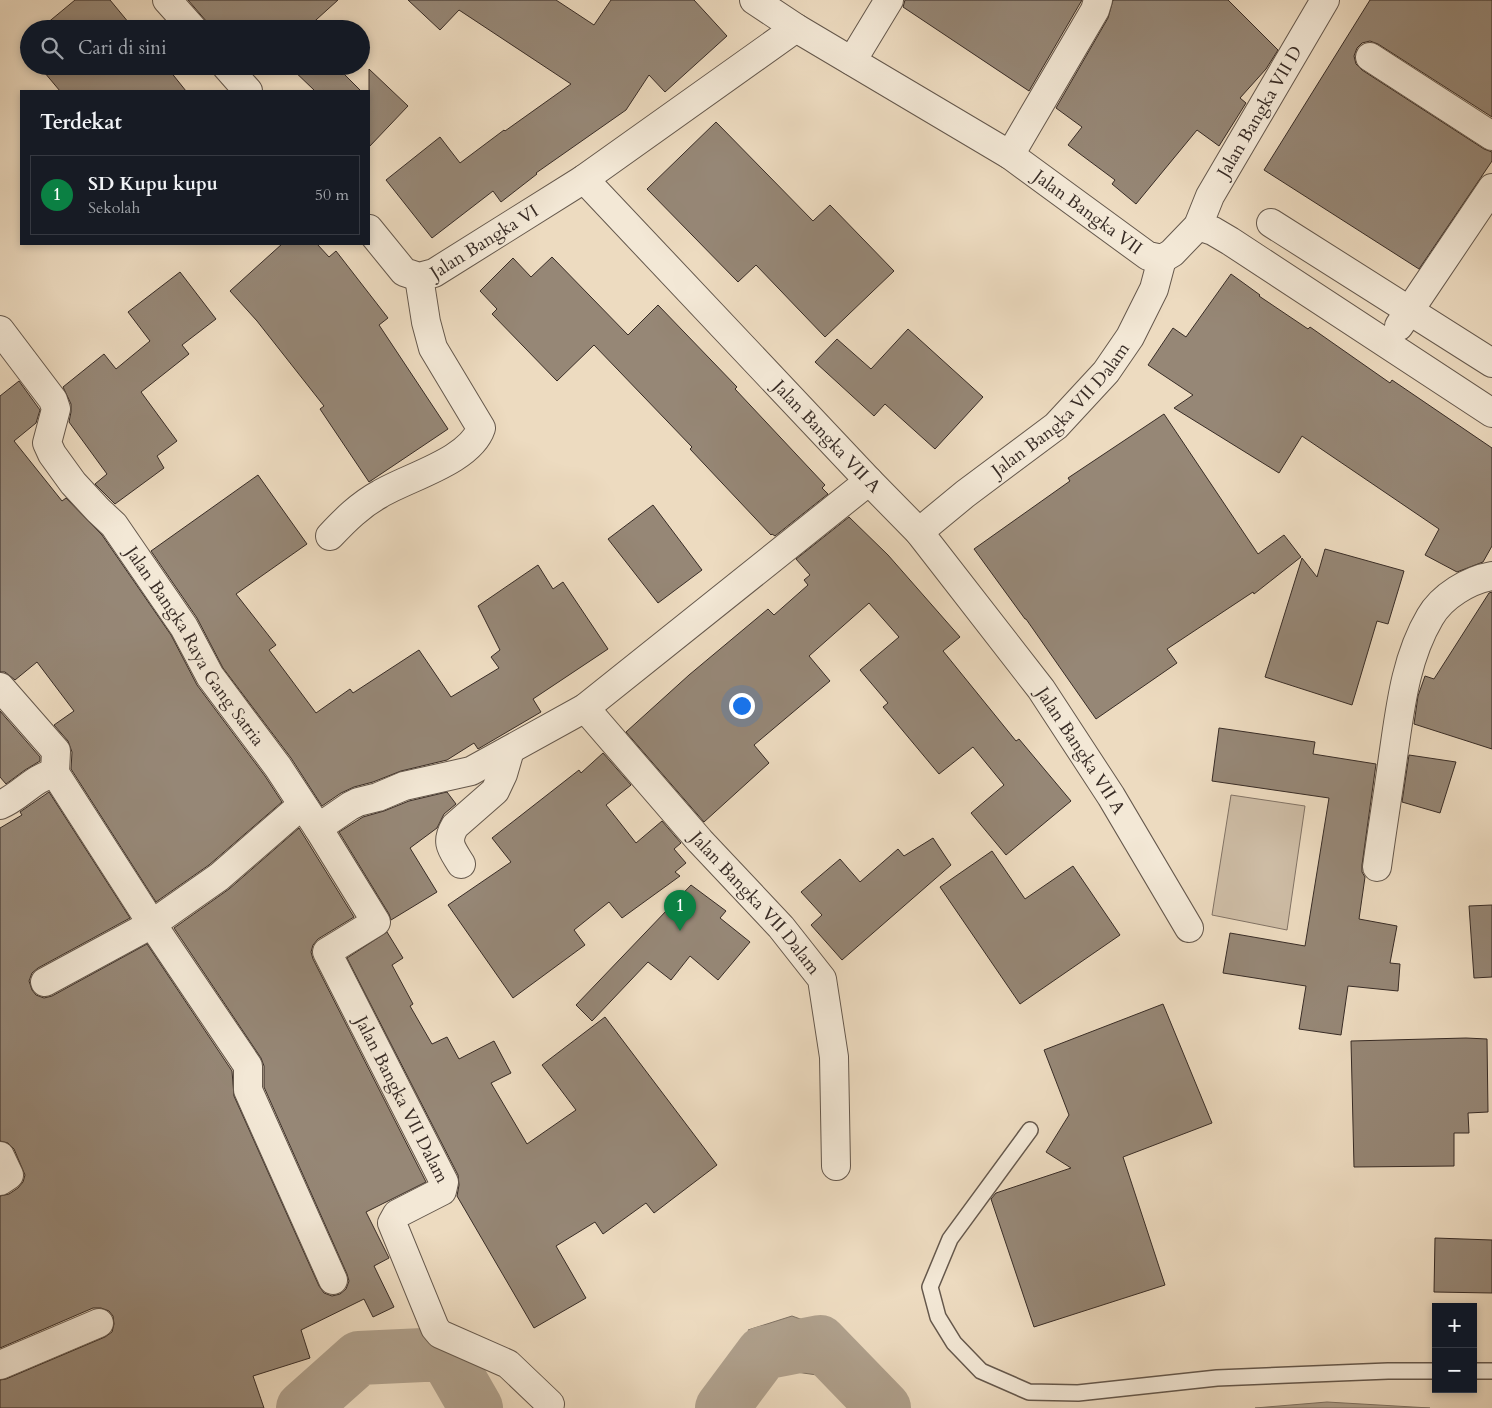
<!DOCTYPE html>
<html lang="id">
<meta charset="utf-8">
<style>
:root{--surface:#171b24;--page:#20242c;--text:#f1f3f6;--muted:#9ea1a6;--line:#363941;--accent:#0b8043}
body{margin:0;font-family:Cardo,serif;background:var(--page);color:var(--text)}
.controls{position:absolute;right:15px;bottom:15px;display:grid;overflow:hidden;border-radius:0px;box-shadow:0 2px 8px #0003}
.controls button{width:45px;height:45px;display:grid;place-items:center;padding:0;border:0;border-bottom:1px solid var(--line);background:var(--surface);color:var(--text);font:25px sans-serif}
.you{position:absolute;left:741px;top:705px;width:18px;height:18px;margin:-12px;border:4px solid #fff;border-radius:50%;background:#1a73e8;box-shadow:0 0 0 8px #1a73e833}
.badge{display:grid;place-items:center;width:32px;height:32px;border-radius:50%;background:var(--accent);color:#fff;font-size:16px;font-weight:700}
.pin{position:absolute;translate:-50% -41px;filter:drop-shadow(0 1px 2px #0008)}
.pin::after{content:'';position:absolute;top:26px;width:18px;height:15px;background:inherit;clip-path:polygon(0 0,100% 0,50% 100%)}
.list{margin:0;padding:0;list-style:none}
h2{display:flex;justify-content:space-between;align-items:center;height:65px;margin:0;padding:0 20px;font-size:21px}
h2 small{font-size:16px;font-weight:400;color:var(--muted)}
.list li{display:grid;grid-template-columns:32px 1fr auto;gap:15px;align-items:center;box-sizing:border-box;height:80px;margin:0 10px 10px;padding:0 10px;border:1px solid var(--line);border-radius:0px}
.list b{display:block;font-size:19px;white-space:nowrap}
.list p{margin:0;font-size:16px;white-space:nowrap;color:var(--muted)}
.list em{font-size:16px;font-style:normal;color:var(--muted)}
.icon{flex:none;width:28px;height:28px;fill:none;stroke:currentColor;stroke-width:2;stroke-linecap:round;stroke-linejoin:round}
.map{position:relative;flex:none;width:1492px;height:1408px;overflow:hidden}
.search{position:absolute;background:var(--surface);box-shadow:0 2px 8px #0003;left:20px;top:20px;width:350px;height:55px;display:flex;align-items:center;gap:12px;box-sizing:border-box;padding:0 18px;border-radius:28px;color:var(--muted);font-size:19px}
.panel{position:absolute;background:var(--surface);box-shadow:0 2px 8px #0003;left:20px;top:90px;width:350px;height:155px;border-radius:0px}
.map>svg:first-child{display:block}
</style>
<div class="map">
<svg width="1492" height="1408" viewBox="0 0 1492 1408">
<rect width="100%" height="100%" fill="#eddbc0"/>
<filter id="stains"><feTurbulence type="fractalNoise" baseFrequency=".004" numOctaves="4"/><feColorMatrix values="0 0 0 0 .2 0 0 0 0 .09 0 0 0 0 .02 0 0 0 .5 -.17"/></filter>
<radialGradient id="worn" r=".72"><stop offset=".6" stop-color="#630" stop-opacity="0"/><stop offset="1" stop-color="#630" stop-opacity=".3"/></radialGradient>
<path fill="#cebda6" stroke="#837466" d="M 1231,795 L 1305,806 L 1287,930 L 1212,915 Z"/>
<path fill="#afa08c" stroke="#7f7263" d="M 792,1316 L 836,1332 L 892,1395 L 906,1408 L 865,1408 L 824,1376 L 789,1371 L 763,1353 L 748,1330 Z
M 1327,1402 L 1430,1408 L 1255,1408 Z"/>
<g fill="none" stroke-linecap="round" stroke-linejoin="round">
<path stroke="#746659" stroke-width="1" d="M 792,1336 L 825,1348 L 830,1356 L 828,1357 L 796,1353 L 781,1341 L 782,1339 Z
M 868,1408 L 866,1402 L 826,1371 L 790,1366 L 767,1349 L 757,1335 L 757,1333 L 792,1321 L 833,1336 L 888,1399 L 898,1408
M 874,1408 L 873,1402 L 870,1397 L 829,1365 L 793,1360 L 771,1345 L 767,1336 L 792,1328 L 830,1342 L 889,1408"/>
<path stroke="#afa08c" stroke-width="54" d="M 303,1408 L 359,1358 L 445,1354 L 476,1408
M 722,1408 L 763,1353 L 820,1342 L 884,1408"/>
</g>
<path fill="#968776" stroke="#382c26" d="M 75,0 L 110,0 L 134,29 L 40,29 Z
M 188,0 L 338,0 L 306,29 L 213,29 Z
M 408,0 L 556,0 L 594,25 L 611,0 L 694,0 L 727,36 L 665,92 L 649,75 L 626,110 L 536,173 L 537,174 L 501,202 L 493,191 L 432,238 L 386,180 L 440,137 L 460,163 L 504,130 L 505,131 L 571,84 L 459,10 L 440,30 Z
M 905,0 L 1082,0 L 1029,91 L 903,7 Z
M 1113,0 L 1228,0 L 1278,50 L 1266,69 L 1240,98 L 1246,103 L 1219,146 L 1197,130 L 1136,204 L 1112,184 L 1115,180 L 1068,145 L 1082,127 L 1056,108 L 1108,18 Z
M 1370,0 L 1492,0 L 1492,117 L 1378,44 L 1370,41 L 1362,43 L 1357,48 L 1354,56 L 1356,64 L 1362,70 L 1484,149 L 1492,152 L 1492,161 L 1419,269 L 1264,170 Z
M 39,66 L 166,66 L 186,91 L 60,91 Z
M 289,66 L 336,66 L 361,91 L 315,91 Z
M 369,69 L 408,106 L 369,147 Z
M 716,122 L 813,221 L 830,205 L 894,271 L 825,337 L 756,265 L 738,282 L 647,189 Z
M 282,244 L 317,244 L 329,257 L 336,251 L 388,318 L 379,325 L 448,429 L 369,482 L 320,409 L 324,406 L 257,321 L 230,291 Z
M 552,257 L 628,335 L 658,305 L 737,387 L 735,389 L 825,485 L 822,488 L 828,494 L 775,536 L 772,534 L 771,535 L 690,449 L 692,447 L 594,345 L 557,381 L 492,314 L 497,309 L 480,291 L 513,258 L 531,277 Z
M 180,272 L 216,319 L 182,345 L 189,354 L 141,392 L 177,441 L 157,456 L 164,468 L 115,504 L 95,484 L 107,474 L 69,422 L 71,412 L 71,404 L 63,387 L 104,354 L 116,369 L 150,341 L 128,312 Z
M 1231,274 L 1260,295 L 1259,296 L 1308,329 L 1310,327 L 1390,383 L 1392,380 L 1492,448 L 1492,546 L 1483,562 L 1457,572 L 1425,555 L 1439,529 L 1302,436 L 1279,473 L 1174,408 L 1193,395 L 1148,365 L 1173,328 L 1186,337 Z
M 908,329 L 983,397 L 935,449 L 885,404 L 874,416 L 815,362 L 837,339 L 871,369 Z
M 19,381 L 40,410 L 36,423 L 14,441 L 62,501 L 66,498 L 102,535 L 171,635 L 197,685 L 265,776 L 282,802 L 209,865 L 156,902 L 71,769 L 72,752 L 68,741 L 54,725 L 74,711 L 37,662 L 15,680 L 5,672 L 0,672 L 0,396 Z
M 1164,414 L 1258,554 L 1284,535 L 1301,557 L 1254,594 L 1253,592 L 1167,649 L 1177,663 L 1096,719 L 1026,619 L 1025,619 L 974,549 L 1070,481 L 1068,478 Z
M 258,475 L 307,544 L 236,594 L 276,645 L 269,650 L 316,713 L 350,689 L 353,693 L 419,650 L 451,697 L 499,668 L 491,657 L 500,650 L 478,606 L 538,565 L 553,589 L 563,582 L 608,649 L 533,699 L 541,712 L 478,749 L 474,743 L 447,760 L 401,771 L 373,782 L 354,787 L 341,793 L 322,806 L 291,758 L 223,668 L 197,618 L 151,551 Z
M 653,505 L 702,570 L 658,603 L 608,539 Z
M 849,517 L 888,555 L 960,637 L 943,651 L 1016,741 L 1019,739 L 1071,801 L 1006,855 L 971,813 L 1004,785 L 973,747 L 939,774 L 883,707 L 888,703 L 860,670 L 899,637 L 869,603 L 809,656 L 830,681 L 754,745 L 769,763 L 704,822 L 626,732 L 689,675 L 768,609 L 774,615 L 808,585 L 804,580 L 810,575 L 796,559 Z
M 1325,549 L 1404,571 L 1388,624 L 1377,621 L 1352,705 L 1265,677 L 1302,558 L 1317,577 Z
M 1492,592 L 1492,749 L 1414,724 L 1418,696 L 1425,676 L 1434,679 L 1489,593 Z
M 0,711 L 40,757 L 40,761 L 25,770 L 6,784 L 0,777 Z
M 1219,728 L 1315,742 L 1313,754 L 1376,764 L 1362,865 L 1362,872 L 1365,877 L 1359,919 L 1397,926 L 1390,963 L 1400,964 L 1398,991 L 1348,986 L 1341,1035 L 1299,1029 L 1306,986 L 1223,973 L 1230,933 L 1305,946 L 1329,798 L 1212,781 Z
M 603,753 L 631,785 L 606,805 L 636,843 L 662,821 L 681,843 L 674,849 L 686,863 L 675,872 L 680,876 L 622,918 L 609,902 L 574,930 L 585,945 L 513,998 L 448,905 L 511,862 L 492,838 L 579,770 L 581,773 Z
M 1409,755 L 1456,762 L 1440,813 L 1402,802 Z
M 49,792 L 130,918 L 38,968 L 32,973 L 29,981 L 32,990 L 36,995 L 44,998 L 52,996 L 147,944 L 232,1071 L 234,1096 L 319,1286 L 324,1293 L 332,1296 L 340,1294 L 346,1289 L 349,1281 L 347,1274 L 264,1087 L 264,1066 L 261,1058 L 174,928 L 229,889 L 299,828 L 354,917 L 318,939 L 313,945 L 311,952 L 313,959 L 426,1182 L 366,1212 L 389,1258 L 374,1266 L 394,1307 L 373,1317 L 364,1299 L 301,1330 L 310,1358 L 253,1376 L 264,1408 L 0,1408 L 0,1380 L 6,1379 L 105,1337 L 112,1332 L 114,1324 L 113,1316 L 109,1311 L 101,1308 L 93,1308 L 0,1348 L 0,1196 L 9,1194 L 18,1188 L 23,1182 L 25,1175 L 14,1149 L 8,1143 L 0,1141 L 0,828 L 22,815 L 20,812 Z
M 447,792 L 456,804 L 444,814 L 437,828 L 410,848 L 437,892 L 391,920 L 389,914 L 339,832 L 363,817 L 384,811 L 409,801 Z
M 933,838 L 951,865 L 842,960 L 811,925 L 822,915 L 801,892 L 840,859 L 860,882 L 898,849 L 904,856 Z
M 992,851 L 1025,899 L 1073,866 L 1120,935 L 1020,1004 L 940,887 Z
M 691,885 L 726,911 L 720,918 L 750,942 L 718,980 L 690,956 L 671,980 L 648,962 L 592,1021 L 576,1005 Z
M 1492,905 L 1492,977 L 1474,978 L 1469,906 Z
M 387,932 L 403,958 L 392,965 L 413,1004 L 410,1006 L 432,1044 L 447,1037 L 459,1059 L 494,1041 L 511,1073 L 491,1083 L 527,1144 L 576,1110 L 542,1065 L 605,1017 L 717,1165 L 654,1213 L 646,1203 L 603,1234 L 595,1222 L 556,1246 L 586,1298 L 534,1328 L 457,1196 L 459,1185 L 458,1175 L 347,958 Z
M 1163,1004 L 1212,1123 L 1123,1157 L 1165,1285 L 1034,1327 L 991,1199 L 996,1193 L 1071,1168 L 1046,1152 L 1069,1115 L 1044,1050 Z
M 1466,1038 L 1487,1039 L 1488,1112 L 1468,1113 L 1469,1133 L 1454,1133 L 1454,1166 L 1354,1167 L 1351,1041 Z
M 1435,1238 L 1492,1240 L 1492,1293 L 1434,1292 Z"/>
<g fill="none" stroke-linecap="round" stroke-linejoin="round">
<g stroke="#65584c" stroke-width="18">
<path id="service" d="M 1030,1130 L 950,1239 L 930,1287 L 938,1317 L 954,1343 L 981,1371 L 1029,1392 L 1078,1393 L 1217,1378 L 1388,1371 L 1436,1371
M 1473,1371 L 1492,1371"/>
</g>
<g stroke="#65584c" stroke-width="30">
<g id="minor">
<path d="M 167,0 L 193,29"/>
<path id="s1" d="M 754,0 L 796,28 L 1010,155 L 1148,256 L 1162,259 L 1172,253 L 1198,226 L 1210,196 L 1325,0"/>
<path d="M 1370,57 L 1492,136"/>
<path d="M 852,61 L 889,0"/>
<path d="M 226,66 L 248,91"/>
<path d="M 1010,155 L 1095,10 L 1098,0"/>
<path id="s2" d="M 584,179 L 869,481 L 919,532 L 1041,689 L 1111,796 L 1189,928"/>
<path d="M 1271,223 L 1492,363"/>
<path d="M 1198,226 L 1213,231 L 1230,241 L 1492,413"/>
<path id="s3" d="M 369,229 L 404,272 L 419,277 L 434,273 L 584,179 L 796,28"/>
<path d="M 1399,326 L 1492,188"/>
<path id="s4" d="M 0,330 L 53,400 L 56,409 L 47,443 L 52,454 L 73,483 L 98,510 L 114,525 L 184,627 L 210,676 L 278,767 L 318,828 L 376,922 L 327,952 L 444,1182 L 442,1191 L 397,1214 L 392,1223 L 435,1328 L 440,1334 L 508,1364 L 550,1404 L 548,1408"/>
<path id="s5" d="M 919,532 L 965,494 L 1056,426 L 1106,372 L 1130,337 L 1154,289 L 1162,259"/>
<path d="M 330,536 C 345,520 360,505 380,494 C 408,477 470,461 481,428 L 433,348 L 426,322 L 419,277"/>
<path d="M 0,687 L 56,751 L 55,773 L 152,924 L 248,1066 L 248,1090 L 333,1280"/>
<path id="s6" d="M 585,708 L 700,841 L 781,927 L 822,979 L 834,1057 L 836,1166"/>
<path d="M 0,805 C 20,797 34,777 55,773"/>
<path d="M 318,828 L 350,806 L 358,802 L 378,797 L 404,786 L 471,771 L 585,708 L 869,481"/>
<path d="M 461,864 C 452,849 445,843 455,826 L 495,791 L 503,774 L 510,750"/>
<path d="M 1377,867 C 1382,830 1388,794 1393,757 C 1400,710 1405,659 1430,617 C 1442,596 1469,580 1492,576"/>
<path d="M 45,982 L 152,924 L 219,877 L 302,805"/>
<path d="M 0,1156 L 9,1175 L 0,1181"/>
<path d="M 0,1365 L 99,1323"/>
</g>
</g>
<use href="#service" stroke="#f3e8d6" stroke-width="15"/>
<use href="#minor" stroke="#f3e8d6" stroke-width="28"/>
</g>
<g text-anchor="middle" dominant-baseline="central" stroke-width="4.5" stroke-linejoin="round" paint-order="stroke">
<g font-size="18" fill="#382c26" stroke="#f3e8d6">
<text stroke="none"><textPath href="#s1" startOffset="664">Jalan Bangka VII D</textPath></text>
<text stroke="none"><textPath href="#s1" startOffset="396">Jalan Bangka VII</textPath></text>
<text stroke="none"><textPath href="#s3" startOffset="146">Jalan Bangka VI</textPath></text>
<text stroke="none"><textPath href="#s5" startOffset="188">Jalan Bangka VII Dalam</textPath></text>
<text stroke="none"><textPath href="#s2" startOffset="354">Jalan Bangka VII A</textPath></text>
<text stroke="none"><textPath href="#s4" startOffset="385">Jalan Bangka Raya Gang Satria</textPath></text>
<text stroke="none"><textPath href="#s2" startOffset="759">Jalan Bangka VII A</textPath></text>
<text stroke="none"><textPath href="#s6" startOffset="259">Jalan Bangka VII Dalam</textPath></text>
<text stroke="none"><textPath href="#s4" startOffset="938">Jalan Bangka VII Dalam</textPath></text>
</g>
</g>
<rect width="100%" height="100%" filter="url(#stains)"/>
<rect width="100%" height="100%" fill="url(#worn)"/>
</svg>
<div class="controls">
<button>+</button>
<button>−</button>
</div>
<div class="you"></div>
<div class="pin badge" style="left:680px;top:931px">1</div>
<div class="search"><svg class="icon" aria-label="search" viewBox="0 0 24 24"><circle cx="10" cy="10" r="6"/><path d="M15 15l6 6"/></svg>Cari di sini</div>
<section class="panel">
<h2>Terdekat<small></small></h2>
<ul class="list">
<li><span class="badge">1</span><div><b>SD Kupu kupu</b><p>Sekolah</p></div><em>50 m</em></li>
</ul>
</section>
</div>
